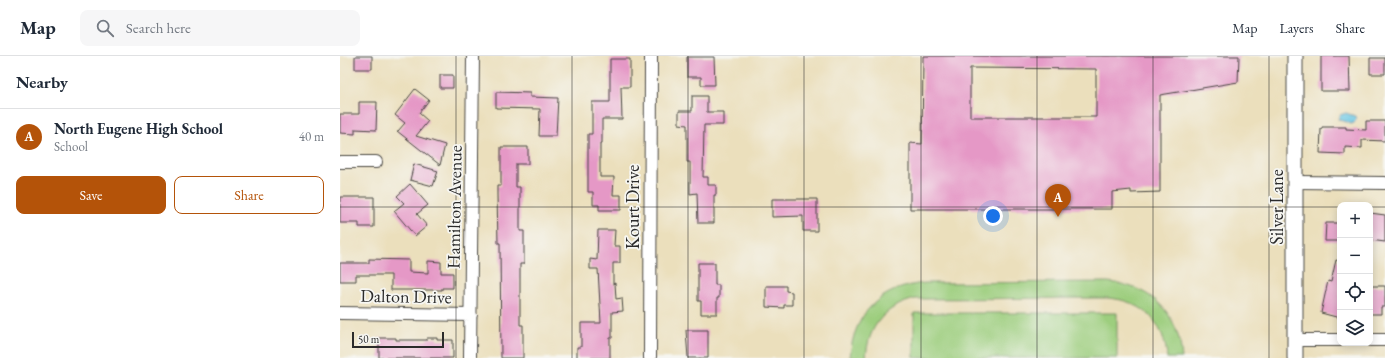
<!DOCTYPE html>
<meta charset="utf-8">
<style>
:root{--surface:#fff;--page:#f6f6f7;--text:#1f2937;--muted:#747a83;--line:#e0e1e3;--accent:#b45309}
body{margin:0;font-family:"EB Garamond",serif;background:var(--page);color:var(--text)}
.controls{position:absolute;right:12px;bottom:12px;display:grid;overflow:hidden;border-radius:8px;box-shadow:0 2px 10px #0003}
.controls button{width:36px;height:36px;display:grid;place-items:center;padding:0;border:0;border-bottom:1px solid var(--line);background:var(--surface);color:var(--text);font:20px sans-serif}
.scale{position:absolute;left:12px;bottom:10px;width:92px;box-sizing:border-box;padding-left:4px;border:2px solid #2b2b2b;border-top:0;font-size:11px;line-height:14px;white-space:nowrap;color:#2b2b2b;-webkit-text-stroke:3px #f6f6f2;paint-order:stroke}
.you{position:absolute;left:653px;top:160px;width:14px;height:14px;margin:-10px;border:3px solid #fff;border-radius:50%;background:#1a73e8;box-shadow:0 0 0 6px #1a73e833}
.badge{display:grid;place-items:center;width:26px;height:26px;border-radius:50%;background:var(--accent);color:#fff;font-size:13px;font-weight:700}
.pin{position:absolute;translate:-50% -33px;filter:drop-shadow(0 1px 2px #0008)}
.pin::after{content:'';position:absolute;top:21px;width:14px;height:12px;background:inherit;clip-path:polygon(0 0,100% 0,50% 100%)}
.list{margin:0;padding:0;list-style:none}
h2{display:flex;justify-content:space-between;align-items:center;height:52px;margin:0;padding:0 16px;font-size:17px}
h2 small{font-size:13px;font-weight:400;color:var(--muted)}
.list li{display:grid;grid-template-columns:26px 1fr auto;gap:12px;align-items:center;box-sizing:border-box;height:56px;padding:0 16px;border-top:1px solid var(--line)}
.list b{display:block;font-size:15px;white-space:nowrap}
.list p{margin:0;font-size:13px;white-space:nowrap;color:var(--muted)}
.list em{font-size:13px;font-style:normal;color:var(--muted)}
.actions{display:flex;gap:8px;padding:12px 16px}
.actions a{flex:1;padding:9px 0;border:1px solid var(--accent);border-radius:8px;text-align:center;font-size:14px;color:var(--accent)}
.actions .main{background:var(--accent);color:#fff}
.icon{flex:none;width:22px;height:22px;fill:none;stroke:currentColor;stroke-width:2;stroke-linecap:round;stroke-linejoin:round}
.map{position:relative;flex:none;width:1045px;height:302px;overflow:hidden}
header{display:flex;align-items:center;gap:24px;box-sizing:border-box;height:56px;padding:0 20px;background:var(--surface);border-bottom:1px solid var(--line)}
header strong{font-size:19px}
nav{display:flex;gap:22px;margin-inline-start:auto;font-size:14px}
.search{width:280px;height:36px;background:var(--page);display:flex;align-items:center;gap:10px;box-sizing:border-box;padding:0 14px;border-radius:8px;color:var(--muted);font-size:15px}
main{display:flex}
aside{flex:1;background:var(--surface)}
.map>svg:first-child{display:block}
</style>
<header>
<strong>Map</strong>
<div class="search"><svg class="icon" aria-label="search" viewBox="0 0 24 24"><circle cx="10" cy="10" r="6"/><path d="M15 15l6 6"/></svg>Search here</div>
<nav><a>Map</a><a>Layers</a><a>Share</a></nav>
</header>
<main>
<aside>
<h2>Nearby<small></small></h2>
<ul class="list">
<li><span class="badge">A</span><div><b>North Eugene High School</b><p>School</p></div><em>40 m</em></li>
</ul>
<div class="actions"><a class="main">Save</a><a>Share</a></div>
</aside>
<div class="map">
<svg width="1045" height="302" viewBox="0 0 1045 302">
<rect width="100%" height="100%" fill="#f6f6f2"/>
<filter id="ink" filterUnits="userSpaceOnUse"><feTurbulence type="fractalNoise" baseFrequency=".025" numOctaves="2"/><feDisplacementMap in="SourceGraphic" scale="8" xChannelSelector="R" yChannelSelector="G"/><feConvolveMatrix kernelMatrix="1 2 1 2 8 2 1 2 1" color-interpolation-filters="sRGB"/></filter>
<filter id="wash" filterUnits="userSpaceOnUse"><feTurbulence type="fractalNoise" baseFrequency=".012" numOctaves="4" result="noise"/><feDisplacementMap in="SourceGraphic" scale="16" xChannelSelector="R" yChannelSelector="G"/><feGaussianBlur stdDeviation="0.9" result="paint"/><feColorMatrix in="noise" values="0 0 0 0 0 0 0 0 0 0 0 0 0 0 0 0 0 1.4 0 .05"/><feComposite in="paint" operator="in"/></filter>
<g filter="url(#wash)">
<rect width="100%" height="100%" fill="#ebdfbc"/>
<path fill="#9dce7e" stroke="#647c54" d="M 768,226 C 812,230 839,257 842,302 L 827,302 C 825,267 803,244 767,242 L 576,243 C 545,250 528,270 526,302 L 510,302 C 513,257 541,231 585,227 Z
M 574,257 L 777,257 L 777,302 L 574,302 Z"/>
<path fill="#65c5e3" stroke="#487887" d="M 1006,57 L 1015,60 L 1016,63 L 1014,67 L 1011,68 L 1007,66 L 999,64 L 998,63 L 1000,59 Z"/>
<g id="blocks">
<path fill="#e598c6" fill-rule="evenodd" d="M 15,0 L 32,0 L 32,13 L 15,13 Z
M 583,0 L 899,0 L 898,26 L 820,39 L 820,136 L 791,137 L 791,134 L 772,136 L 772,153 L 570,153 L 570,87 L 582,88 ZM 630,12 L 756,13 L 756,61 L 630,61 Z
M 981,0 L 1009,0 L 1010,35 L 981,35 Z
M 347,1 L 374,1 L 375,29 L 361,29 L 361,21 L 347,21 Z
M 1030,2 L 1045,2 L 1045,18 L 1030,18 Z
M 270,3 L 290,3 L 290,31 L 281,31 L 282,63 L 262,63 L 262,87 L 260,87 L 260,121 L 274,121 L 273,139 L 281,139 L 281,154 L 259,154 L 259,149 L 253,149 L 253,136 L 248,136 L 248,78 L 252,78 L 252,46 L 270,46 Z
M 100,19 L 113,19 L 113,32 L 100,32 Z
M 75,33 L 89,44 L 79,57 L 88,65 L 76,80 L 105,89 L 100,109 L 57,75 L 58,75 L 65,67 L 55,59 Z
M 156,36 L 190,37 L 190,41 L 218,42 L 216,80 L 199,80 L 200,53 L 156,52 Z
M 352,40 L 367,40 L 367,56 L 383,56 L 383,69 L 364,69 L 363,121 L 368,121 L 368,129 L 376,129 L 376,139 L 374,139 L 374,167 L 358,167 L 357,137 L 350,138 L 350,106 L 347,106 L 347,69 L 339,68 L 339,55 L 352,55 Z
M 19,46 L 37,46 L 36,74 L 15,73 L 15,78 L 0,77 L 0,58 L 19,58 Z
M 1026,65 L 1045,65 L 1045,85 L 1022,84 L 1022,92 L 1005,91 L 1005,98 L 980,97 L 981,73 L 982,73 L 982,71 L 1006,71 L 1006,73 L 1026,74 Z
M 161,91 L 188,91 L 188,108 L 176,108 L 176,131 L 180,131 L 180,175 L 184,175 L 184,208 L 180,208 L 180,269 L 183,269 L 183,302 L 161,302 L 160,187 L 158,187 L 157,139 L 157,130 L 161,130 Z
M 74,108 L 98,115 L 93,130 L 70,124 Z
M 70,128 L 88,149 L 77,158 L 87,170 L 75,180 L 54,155 L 64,147 L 57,140 Z
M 0,141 L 34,141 L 34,171 L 19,171 L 19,167 L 0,167 Z
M 432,143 L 477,143 L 477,175 L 463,175 L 463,160 L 432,161 Z
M 1030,157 L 1045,159 L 1045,186 L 1030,184 Z
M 986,167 L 1000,167 L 1000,185 L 985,185 Z
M 258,174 L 275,174 L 274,190 L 280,190 L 280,207 L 273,207 L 273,228 L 275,227 L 276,243 L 282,242 L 283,255 L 272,256 L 272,282 L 270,282 L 270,302 L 237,302 L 237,291 L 241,291 L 241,267 L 261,267 L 258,213 L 250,213 L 250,203 L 257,204 Z
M 29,203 L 69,204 L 69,216 L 88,217 L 88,205 L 101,206 L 101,217 L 113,217 L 113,232 L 102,232 L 102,234 L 51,234 L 51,219 L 16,219 L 16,225 L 0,225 L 0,207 L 29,207 Z
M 996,204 L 1000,205 L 1000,262 L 981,257 L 988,225 L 991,226 Z
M 358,207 L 375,207 L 375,229 L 379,229 L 379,242 L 377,242 L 377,258 L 361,258 L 361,245 L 358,245 Z
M 426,230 L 446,230 L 446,235 L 452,236 L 452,249 L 444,249 L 444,252 L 426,251 Z
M 1030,230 L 1045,230 L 1045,251 L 1041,251 L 1041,258 L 1030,258 Z
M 346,274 L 368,274 L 368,302 L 348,302 Z
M 39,282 L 56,282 L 56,284 L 87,284 L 87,282 L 97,282 L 97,284 L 113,284 L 113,302 L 39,302 Z"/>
</g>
</g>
<g filter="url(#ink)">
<use href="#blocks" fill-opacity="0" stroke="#484641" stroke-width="1"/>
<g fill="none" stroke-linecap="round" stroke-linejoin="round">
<g stroke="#484641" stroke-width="14">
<path id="minor" d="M 0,106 L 36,106
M 955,126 L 1045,127
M 0,257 L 131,259
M 955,284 L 1000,284
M 1030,284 L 1045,284
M 130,302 L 133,0
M 310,302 L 311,0"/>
</g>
<g stroke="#484641" stroke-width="17">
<path id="tertiary" d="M 955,302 L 955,0"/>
</g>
<use href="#minor" stroke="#fff" stroke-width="12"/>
<use href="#tertiary" stroke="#fff" stroke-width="15"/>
</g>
</g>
<path fill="none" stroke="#2b2b2b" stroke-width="1" stroke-opacity="0.55" d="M 116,0 L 116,302M 232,0 L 232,302M 348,0 L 348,302M 464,0 L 464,302M 581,0 L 581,302M 697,0 L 697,302M 813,0 L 813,302M 929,0 L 929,302M 0,151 L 1000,151M 1030,151 L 1045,151"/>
<g text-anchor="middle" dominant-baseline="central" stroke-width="3.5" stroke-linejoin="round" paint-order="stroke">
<g font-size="18" fill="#2b2b2b" stroke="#f6f6f2">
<text transform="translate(114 151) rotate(-89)">Hamilton Avenue</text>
<text transform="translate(292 151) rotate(-90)">Kourt Drive</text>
<text transform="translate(936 151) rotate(-90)">Silver Lane</text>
<text transform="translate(66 240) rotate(1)">Dalton Drive</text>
</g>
</g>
</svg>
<div class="controls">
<button>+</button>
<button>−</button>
<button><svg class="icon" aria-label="locate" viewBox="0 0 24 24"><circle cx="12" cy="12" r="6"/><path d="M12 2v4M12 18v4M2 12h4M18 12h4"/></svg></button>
<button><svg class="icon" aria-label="layers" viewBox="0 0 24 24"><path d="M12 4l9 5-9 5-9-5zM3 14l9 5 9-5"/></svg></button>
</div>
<div class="scale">50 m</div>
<div class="you"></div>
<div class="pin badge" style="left:718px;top:161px">A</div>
</div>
</main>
